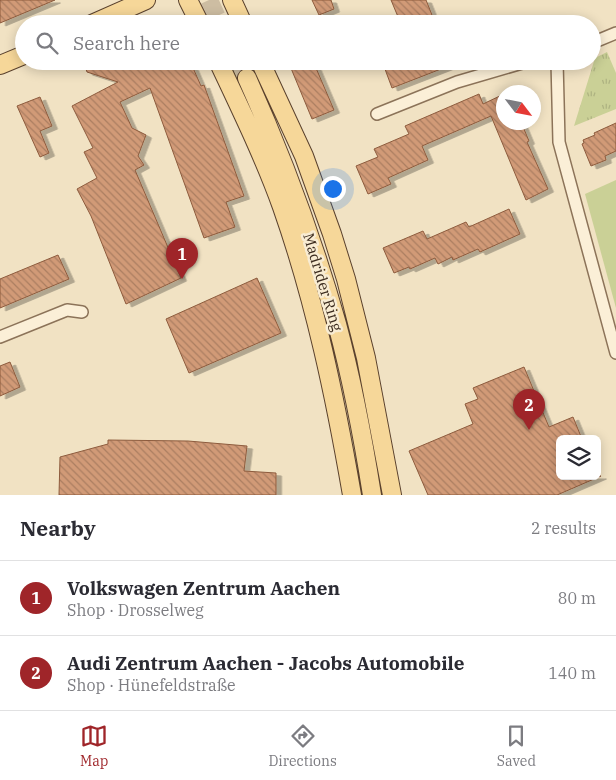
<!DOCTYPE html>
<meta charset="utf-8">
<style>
:root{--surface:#fff;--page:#f2f2f3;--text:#2b2b33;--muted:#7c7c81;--line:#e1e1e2;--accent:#9f2529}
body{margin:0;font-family:"IBM Plex Serif",serif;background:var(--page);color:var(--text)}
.controls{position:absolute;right:15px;bottom:15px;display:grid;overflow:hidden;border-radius:8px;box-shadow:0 2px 12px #0003}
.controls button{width:45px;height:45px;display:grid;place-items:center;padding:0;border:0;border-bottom:1px solid var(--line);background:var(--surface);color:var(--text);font:25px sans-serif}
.compass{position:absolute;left:496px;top:85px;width:45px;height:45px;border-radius:50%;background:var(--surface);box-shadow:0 2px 12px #0003;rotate:122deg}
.you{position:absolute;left:332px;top:188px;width:18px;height:18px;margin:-12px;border:4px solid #fff;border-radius:50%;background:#1a73e8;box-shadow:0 0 0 8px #1a73e833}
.badge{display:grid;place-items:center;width:32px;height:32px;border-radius:50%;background:var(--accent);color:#fff;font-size:16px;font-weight:700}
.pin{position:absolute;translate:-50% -41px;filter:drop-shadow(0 1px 2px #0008)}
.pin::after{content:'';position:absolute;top:26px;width:18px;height:15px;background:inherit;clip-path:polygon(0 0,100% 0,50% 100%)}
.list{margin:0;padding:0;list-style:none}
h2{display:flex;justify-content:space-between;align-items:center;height:65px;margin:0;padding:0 20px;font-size:21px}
h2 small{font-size:16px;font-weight:400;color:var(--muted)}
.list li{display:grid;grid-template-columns:32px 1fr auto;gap:15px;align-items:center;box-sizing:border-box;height:75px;padding:0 20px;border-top:1px solid var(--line)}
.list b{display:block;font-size:19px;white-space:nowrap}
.list p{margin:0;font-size:16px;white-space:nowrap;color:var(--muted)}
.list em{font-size:16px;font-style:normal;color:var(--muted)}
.icon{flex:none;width:28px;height:28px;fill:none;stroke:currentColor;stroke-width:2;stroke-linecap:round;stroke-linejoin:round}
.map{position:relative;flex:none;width:616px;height:495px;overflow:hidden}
.search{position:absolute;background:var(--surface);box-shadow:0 2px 12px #0003;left:15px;right:15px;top:15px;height:55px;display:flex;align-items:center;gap:12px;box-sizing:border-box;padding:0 18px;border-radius:28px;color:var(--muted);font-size:19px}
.sheet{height:215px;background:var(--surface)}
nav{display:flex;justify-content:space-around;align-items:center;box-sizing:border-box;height:70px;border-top:1px solid var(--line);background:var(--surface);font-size:14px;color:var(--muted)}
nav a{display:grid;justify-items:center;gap:2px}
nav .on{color:var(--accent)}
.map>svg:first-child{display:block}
</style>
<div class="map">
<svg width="616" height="495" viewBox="0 0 616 495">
<defs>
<pattern id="grass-tufts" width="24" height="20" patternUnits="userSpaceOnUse" patternTransform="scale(1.25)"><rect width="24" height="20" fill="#cad096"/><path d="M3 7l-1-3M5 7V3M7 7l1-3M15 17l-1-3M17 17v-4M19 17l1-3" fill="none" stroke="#aeb381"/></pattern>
<pattern id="building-back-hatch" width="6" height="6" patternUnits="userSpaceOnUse" patternTransform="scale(1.25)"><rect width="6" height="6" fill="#d19a77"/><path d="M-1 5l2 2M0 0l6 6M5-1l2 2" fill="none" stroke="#ab7e61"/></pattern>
<filter id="shadow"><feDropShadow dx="5.5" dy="3" stdDeviation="0" flood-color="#0004"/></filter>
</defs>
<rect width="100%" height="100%" fill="#f1e2c3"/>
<path fill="url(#grass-tufts)" d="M 607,52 L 616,73 L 616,109 L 574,126 L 595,58 Z
M 227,61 L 251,61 L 259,75 C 249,74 243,76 238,85 Z"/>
<path fill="#cad096" d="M 616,180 L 616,308 L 585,194 Z"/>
<path fill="url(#building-back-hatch)" stroke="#8d5b3d" filter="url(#shadow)" d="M 0,0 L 55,0 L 0,23 Z
M 312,0 L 331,0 L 334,9 L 319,15 Z
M 391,0 L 426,0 L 432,15 L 410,24 L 401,24 Z
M 83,61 L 190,61 L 201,86 L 204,85 L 244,196 L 226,202 L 235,227 L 204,238 L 150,88 L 120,102 L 132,128 L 146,135 L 138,156 L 144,165 L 135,170 L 181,278 L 126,304 L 91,216 L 77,189 L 97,178 L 84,152 L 93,148 L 72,106 L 118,82 L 87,72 Z
M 288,61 L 313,61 L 334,110 L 312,119 Z
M 382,61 L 459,61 L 459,62 L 392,88 Z
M 479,94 L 483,104 L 504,94 L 504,122 L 521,122 L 529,141 L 527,142 L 548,189 L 526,200 L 491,116 L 422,146 L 428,160 L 388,178 L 391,184 L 368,194 L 356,166 L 378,157 L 374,149 L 409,134 L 405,126 Z
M 40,97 L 52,126 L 40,131 L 49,153 L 40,157 L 17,106 Z
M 616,123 L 616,151 L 605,156 L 606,160 L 591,166 L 582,144 L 584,143 L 583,140 L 595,135 L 594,133 Z
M 509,209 L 520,234 L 480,252 L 478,249 L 453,260 L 452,257 L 438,264 L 435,258 L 410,269 L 409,267 L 394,273 L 383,248 L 423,231 L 427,239 L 466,222 L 469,227 Z
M 58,255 L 69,279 L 0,308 L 0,279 Z
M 257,278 L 281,333 L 189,373 L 166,319 Z
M 10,362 L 20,387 L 0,396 L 0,366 Z
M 524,367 L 549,427 L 573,417 L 582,439 L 560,439 L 560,476 L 601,476 L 557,495 L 428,495 L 409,451 L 473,424 L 465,404 L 478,399 L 473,388 Z
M 108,440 L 188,441 L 247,446 L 244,471 L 276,473 L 276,495 L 59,495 L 60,457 L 108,444 Z"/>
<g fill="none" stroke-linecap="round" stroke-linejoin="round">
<path stroke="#cdbda2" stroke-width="18" stroke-dasharray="18 9" stroke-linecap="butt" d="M 209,0 L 220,24
M 239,61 L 247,78"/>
<g stroke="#8c7359" stroke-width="14">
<path id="minor" d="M 592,43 L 616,33
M 557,61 L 559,142 L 616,353
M 377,114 L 457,82 L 529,61
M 0,337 L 67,310 L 82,312"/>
</g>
<g stroke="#5a412d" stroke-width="20">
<path id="primary" d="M 188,0 L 200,24
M 232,0 L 243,24
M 92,24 L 146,0
M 218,61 C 241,110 264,157 282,207 C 315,301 335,397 352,495
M 260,61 L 304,156 L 332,234 L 346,279 L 366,358 L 392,495
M 0,65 L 24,55
M 247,78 C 283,158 313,239 337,324 C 352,380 363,438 372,495"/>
</g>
<use href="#minor" stroke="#fbefd7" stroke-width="11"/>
<use href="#primary" stroke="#f6d799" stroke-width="18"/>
</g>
<g text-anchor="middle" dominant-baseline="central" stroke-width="5" stroke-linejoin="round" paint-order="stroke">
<g font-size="15" fill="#3b2b1e" stroke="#f8ecd3">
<text transform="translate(323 282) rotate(73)">Madrider Ring</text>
</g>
</g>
</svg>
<div class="controls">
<button><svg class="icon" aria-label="layers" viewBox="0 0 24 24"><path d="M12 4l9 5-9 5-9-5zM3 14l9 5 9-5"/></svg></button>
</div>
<svg class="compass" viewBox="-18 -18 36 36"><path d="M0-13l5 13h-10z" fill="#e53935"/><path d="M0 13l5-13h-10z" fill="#7c7c81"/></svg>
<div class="you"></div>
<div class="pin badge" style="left:182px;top:279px">1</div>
<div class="pin badge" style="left:529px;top:430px">2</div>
<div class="search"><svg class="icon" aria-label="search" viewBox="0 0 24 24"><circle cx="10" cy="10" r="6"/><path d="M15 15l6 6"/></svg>Search here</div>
</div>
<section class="sheet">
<h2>Nearby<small>2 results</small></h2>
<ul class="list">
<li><span class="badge">1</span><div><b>Volkswagen Zentrum Aachen</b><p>Shop · Drosselweg</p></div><em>80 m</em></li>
<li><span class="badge">2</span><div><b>Audi Zentrum Aachen - Jacobs Automobile</b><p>Shop · Hünefeldstraße</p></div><em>140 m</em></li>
</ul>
</section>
<nav>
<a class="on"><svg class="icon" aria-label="map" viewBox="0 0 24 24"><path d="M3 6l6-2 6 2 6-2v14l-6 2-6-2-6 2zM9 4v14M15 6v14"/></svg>Map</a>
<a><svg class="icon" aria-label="directions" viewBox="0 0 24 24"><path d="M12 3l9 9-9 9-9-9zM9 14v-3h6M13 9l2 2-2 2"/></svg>Directions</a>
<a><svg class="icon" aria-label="saved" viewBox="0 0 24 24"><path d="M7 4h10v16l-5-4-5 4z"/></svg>Saved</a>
</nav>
